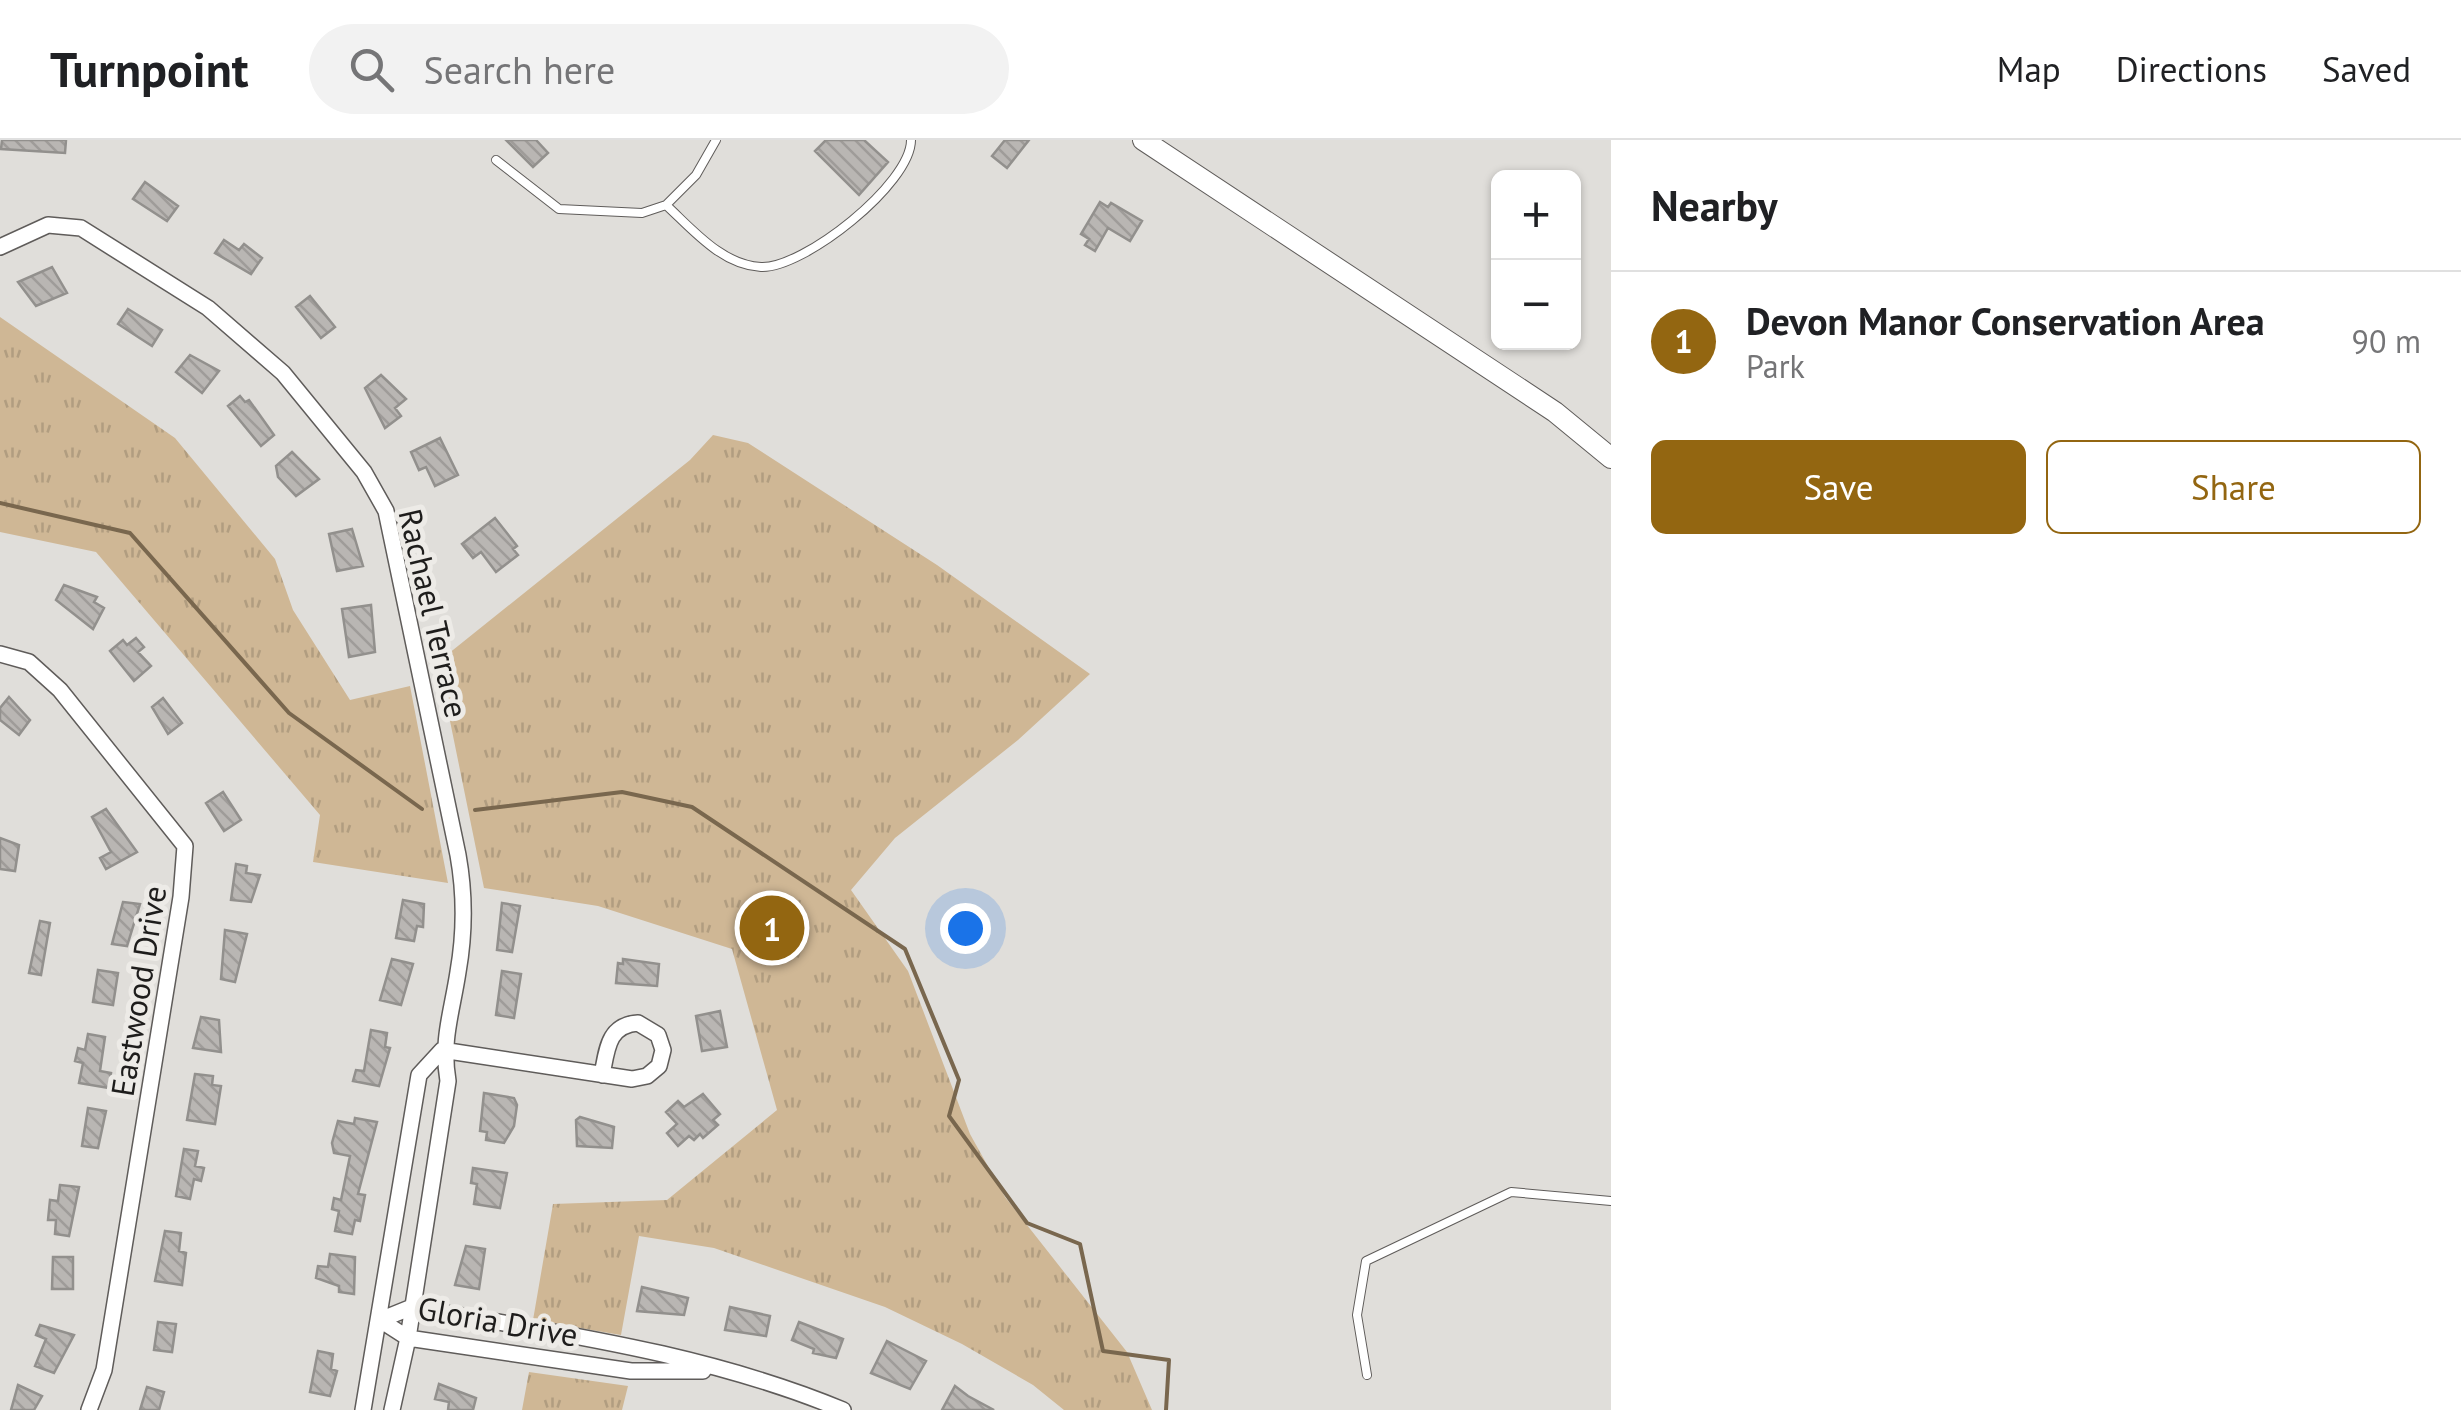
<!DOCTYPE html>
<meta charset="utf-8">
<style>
:root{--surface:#fff;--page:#f2f2f2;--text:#202124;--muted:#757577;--line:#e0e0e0;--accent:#936611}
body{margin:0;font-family:"PT Sans",sans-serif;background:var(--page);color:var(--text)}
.controls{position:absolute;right:30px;top:30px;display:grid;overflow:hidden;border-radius:15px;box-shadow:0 2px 8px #0004}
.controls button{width:90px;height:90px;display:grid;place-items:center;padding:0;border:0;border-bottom:2px solid var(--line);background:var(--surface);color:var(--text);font:50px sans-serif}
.you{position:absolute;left:965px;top:788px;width:35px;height:35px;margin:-25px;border:8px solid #fff;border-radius:50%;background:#1a73e8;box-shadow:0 0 0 15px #1a73e833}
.badge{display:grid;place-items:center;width:65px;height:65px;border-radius:50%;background:var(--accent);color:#fff;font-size:32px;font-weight:700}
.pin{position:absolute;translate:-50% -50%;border:5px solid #fff;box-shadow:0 2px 10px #0006}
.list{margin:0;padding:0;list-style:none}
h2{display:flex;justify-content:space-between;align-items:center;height:130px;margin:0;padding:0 40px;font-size:42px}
h2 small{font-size:32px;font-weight:400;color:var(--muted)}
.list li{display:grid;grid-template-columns:65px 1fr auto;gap:30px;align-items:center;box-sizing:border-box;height:140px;padding:0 40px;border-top:2px solid var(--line)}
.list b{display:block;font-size:38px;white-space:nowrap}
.list p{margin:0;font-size:32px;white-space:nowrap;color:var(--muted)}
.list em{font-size:32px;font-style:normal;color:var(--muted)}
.actions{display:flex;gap:20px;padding:30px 40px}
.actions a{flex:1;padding:22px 0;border:2px solid var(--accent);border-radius:15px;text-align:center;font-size:35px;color:var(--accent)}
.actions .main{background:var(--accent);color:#fff}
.icon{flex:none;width:55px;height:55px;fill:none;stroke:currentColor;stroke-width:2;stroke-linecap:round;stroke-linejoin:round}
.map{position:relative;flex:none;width:1611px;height:1270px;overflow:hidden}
header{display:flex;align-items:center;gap:60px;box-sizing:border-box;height:140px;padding:0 50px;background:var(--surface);border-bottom:2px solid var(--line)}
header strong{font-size:48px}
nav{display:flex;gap:55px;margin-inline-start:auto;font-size:35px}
.search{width:700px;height:90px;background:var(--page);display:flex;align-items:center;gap:25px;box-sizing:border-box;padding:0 35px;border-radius:55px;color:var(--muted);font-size:38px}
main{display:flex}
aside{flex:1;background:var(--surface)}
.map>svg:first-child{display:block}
</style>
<header>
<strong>Turnpoint</strong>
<div class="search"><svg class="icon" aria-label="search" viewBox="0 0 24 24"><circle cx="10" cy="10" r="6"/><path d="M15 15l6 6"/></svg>Search here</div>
<nav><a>Map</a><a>Directions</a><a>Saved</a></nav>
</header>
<main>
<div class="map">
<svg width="1611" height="1270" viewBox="0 0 1611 1270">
<defs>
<pattern id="park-tufts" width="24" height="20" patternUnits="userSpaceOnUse" patternTransform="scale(2.5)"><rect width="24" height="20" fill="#cfb795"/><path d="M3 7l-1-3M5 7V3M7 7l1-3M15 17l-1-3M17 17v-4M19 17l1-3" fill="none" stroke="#b19d80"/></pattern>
<pattern id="building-back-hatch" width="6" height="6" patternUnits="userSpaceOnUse" patternTransform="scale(2.5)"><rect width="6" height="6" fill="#b9b6b3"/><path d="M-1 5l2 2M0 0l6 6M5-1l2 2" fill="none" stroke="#9f9c99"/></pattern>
</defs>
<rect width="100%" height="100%" fill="#e0deda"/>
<path fill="url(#park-tufts)" d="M 0,177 L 175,298 L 275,419 L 293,470 L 350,560 L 410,546 L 448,743 L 313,722 L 320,675 L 96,412 L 0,392 Z
M 713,295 L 748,303 L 937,425 L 1090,534 L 1018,600 L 895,698 L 851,750 L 908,831 L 970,994 L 1005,1057 L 1127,1212 L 1152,1270 L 1064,1270 L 1033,1245 L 962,1204 L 885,1167 L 714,1108 L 639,1096 L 621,1195 L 533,1180 L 553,1064 L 667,1060 L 777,970 L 732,809 L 598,766 L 484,748 L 438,522 L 690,320 Z
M 529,1232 L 628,1246 L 622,1270 L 522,1270 Z"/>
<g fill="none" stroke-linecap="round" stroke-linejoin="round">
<path stroke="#79674e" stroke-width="4" d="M 0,363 L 130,393 L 289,573 L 422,669
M 475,670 L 622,652 L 692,667 L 905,809 L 959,940 L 949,976 L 1027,1083 L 1080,1104 L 1103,1211 L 1169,1220 L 1166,1270"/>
</g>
<path fill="url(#building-back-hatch)" stroke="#92908d" stroke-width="2.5" d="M 2,0 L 66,0 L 65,13 L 1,9 Z
M 506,0 L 536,0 L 548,13 L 533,27 Z
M 826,0 L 864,0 L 888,22 L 859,55 L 815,11 Z
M 1005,0 L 1029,0 L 1007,28 L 992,16 Z
M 145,42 L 178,66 L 167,81 L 133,59 Z
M 1100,62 L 1108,67 L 1111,63 L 1142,81 L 1130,101 L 1108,88 L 1095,111 L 1085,105 L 1089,99 L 1081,94 Z
M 224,100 L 239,110 L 244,104 L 262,118 L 251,134 L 215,113 Z
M 52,127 L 67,153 L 36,166 L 18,142 Z
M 310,156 L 335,187 L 321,198 L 296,167 Z
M 128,169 L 162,190 L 152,206 L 118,184 Z
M 190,215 L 219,231 L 202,253 L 176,232 Z
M 381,235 L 406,259 L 395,268 L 401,276 L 385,288 L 365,248 Z
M 240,256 L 245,262 L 249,260 L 274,295 L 261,306 L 228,266 Z
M 440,298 L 458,335 L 435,346 L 426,327 L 419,330 L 411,312 Z
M 292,312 L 319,339 L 296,356 L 278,337 L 276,326 Z
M 495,378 L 517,406 L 513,409 L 518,415 L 496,432 L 481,412 L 473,418 L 462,404 Z
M 352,389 L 363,426 L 337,431 L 329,394 Z
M 64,445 L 97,457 L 94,462 L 104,468 L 93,489 L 56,460 Z
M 371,465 L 375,512 L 349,517 L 342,469 Z
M 136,498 L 144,507 L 138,512 L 151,526 L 134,541 L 110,511 L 123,500 L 127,505 Z
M 9,557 L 30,580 L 19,595 L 0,580 L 0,568 Z
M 163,558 L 182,583 L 168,594 L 152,567 Z
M 223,652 L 241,680 L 224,691 L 206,663 Z
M 106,669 L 137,712 L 106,729 L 100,718 L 111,712 L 92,677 Z
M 0,698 L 19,705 L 15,731 L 0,729 Z
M 236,724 L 247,726 L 246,733 L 260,735 L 251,762 L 231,760 Z
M 403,760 L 424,764 L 423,787 L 417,786 L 414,801 L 396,798 Z
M 123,762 L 140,764 L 127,806 L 112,804 Z
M 502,763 L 520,766 L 512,812 L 497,810 Z
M 40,781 L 50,783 L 41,835 L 29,833 Z
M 225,790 L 247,794 L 235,842 L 221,839 Z
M 392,819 L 413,824 L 401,865 L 380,860 Z
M 623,819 L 659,824 L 657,846 L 616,843 L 618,823 L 623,824 Z
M 98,830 L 118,833 L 113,865 L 93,862 Z
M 502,831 L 521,834 L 514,878 L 496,875 Z
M 720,871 L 727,907 L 702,911 L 696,876 Z
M 201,877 L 219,880 L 221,912 L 193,908 Z
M 371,890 L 387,893 L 385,907 L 390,908 L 379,946 L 353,941 L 356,930 L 364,931 Z
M 88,894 L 105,897 L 100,931 L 111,933 L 109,948 L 79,943 L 83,923 L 75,921 L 78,908 L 85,910 Z
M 195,934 L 213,936 L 212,945 L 221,946 L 215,984 L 187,980 Z
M 484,953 L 514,958 L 517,965 L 514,986 L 504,1003 L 486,1000 L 487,992 L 480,991 Z
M 703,954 L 720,974 L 713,980 L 718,985 L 703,998 L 700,994 L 694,1000 L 689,996 L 678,1006 L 667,993 L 677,984 L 666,972 L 678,961 L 684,967 Z
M 88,968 L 106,971 L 98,1008 L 82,1006 Z
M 580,977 L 614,987 L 612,1008 L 577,1006 L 576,980 Z
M 355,978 L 377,982 L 358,1054 L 365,1055 L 360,1081 L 355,1080 L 352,1094 L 335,1091 L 339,1071 L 332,1069 L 334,1058 L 341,1060 L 350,1016 L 334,1013 L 332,1003 L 338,981 L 354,984 Z
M 184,1009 L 198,1011 L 195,1026 L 204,1028 L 201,1041 L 194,1039 L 190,1059 L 176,1056 Z
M 473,1028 L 507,1033 L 500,1068 L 474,1064 L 477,1044 L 471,1043 Z
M 60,1045 L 79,1047 L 69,1096 L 55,1094 L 56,1080 L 48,1080 L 50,1060 L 58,1061 Z
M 165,1091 L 181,1093 L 179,1111 L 186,1113 L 182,1145 L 155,1141 Z
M 466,1106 L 485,1109 L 479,1149 L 455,1145 Z
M 330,1114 L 355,1117 L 354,1154 L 339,1152 L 339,1146 L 316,1138 L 318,1126 L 328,1127 Z
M 53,1117 L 73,1117 L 73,1149 L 52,1149 Z
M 642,1147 L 688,1158 L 684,1175 L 637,1171 Z
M 730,1167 L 770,1176 L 766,1196 L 725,1190 Z
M 158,1182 L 176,1184 L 172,1212 L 154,1210 Z
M 799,1182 L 843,1199 L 836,1218 L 813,1213 L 814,1209 L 792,1200 Z
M 40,1185 L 74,1195 L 54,1233 L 35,1226 L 46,1199 L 36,1195 Z
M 887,1201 L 926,1221 L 910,1249 L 871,1233 Z
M 318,1211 L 333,1214 L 331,1229 L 337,1231 L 330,1256 L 310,1252 Z
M 439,1244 L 476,1258 L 473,1270 L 448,1270 L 449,1262 L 435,1259 Z
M 18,1245 L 42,1256 L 34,1270 L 11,1270 Z
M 955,1246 L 968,1256 L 994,1270 L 942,1270 Z
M 147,1247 L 164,1252 L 159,1270 L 140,1270 Z"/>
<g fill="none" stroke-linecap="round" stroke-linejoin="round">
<g stroke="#5f5c5a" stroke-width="10">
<path id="lane" d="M 496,20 L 559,69 L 642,73 L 666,65 L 696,35 L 716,0
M 666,65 C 693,90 722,125 761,127 C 803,129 911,44 911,0
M 1367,1235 L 1357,1175 L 1366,1121 L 1511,1052 L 1611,1061"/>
</g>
<g stroke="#5f5c5a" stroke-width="18">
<path id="street" d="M 0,107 L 48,85 L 81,88 L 208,168 L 283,233 L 364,332 L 386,371 L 458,715 C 465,754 465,792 458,832 C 452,872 441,900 448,941 L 408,1198 L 392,1270
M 0,514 L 29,522 L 60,550 L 185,706 L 181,757 L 104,1230 L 89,1270
M 442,910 L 632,939 L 647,936 L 659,926 L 663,910 L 658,895 L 638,883 C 608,885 607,909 602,935
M 380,1180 L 412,1167 C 557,1193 706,1213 843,1270
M 380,1180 L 408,1198 L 631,1231 L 703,1231
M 363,1270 L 419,935 L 442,910"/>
</g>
<g stroke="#5f5c5a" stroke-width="22">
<path id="secondary" d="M 1143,0 L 1555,272 L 1611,318"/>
</g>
<use href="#lane" stroke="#fff" stroke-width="8"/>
<use href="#street" stroke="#fff" stroke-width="15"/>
<use href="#secondary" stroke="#fff" stroke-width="20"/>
</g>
<g text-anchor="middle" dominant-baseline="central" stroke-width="10" stroke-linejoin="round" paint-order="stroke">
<g font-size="32" fill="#1e1d1c" stroke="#edebe7">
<text transform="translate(434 473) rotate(77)">Rachael Terrace</text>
<text transform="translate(138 851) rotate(-81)">Eastwood Drive</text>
<text transform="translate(498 1181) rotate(10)">Gloria Drive</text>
</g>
</g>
</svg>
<div class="controls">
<button>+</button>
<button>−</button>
</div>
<div class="you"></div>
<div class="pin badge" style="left:772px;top:788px">1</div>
</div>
<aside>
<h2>Nearby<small></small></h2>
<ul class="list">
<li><span class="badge">1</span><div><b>Devon Manor Conservation Area</b><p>Park</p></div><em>90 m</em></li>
</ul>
<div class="actions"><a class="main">Save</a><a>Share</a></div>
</aside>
</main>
